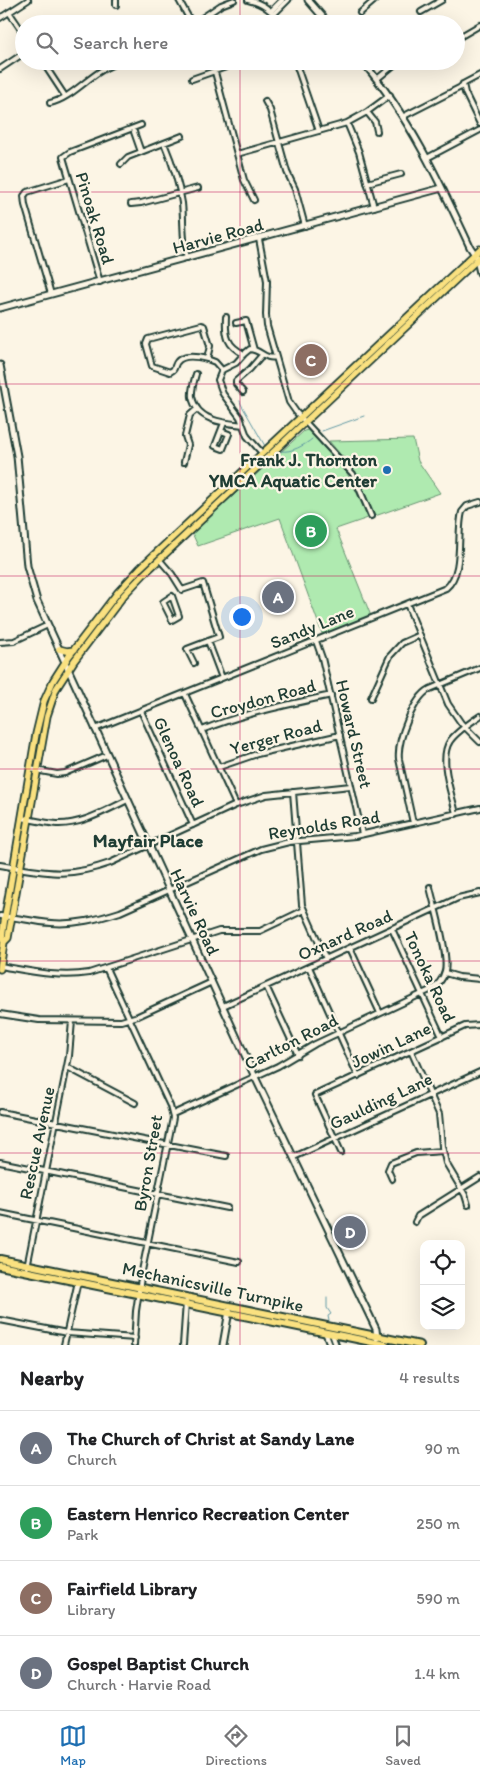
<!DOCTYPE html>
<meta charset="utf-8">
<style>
:root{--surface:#fff;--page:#f6f6f6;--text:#202124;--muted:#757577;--line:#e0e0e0;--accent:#1f6fb2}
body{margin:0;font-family:Itim,sans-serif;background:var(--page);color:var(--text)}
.controls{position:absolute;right:15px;bottom:15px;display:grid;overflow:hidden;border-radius:10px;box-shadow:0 5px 20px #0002}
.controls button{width:45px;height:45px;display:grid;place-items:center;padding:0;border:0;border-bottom:1px solid var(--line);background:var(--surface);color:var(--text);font:25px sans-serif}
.you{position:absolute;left:241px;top:616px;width:18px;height:18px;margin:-12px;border:4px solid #fff;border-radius:50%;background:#1a73e8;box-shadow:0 0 0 8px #1a73e833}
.badge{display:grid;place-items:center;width:32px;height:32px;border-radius:50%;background:var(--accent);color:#fff;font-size:16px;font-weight:700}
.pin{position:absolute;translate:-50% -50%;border:2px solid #fff;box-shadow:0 1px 5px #0006}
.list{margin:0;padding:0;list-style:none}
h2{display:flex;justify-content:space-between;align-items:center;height:65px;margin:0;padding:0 20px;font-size:21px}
h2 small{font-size:16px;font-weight:400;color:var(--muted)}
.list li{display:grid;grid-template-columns:32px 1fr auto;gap:15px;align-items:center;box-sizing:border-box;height:75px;padding:0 20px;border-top:1px solid var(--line)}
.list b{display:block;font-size:19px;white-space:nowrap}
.list p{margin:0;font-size:16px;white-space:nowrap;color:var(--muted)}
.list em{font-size:16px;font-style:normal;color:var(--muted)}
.icon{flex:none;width:28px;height:28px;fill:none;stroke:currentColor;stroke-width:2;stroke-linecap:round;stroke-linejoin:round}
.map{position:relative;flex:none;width:480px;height:1345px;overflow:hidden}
.search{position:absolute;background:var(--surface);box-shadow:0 5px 20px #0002;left:15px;right:15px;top:15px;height:55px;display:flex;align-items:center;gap:12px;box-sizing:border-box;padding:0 18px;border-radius:28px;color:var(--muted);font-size:19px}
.sheet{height:365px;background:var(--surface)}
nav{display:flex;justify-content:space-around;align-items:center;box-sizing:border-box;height:70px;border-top:1px solid var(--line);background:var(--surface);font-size:14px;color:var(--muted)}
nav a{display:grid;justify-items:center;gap:2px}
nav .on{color:var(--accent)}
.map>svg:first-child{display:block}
</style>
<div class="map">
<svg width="480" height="1345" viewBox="0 0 480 1345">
<rect width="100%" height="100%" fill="#fcf5e5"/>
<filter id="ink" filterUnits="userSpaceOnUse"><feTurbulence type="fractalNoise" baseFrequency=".02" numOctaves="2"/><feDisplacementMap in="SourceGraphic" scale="10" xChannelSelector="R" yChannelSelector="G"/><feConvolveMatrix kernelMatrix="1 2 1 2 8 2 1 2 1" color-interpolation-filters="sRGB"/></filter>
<g filter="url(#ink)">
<path fill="#afeab0" stroke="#679472" d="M 308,430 L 347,473 L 356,491 L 368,518 L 336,529 L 371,616 L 323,636 L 280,518 L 198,546 L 192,533 L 304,431 Z
M 413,439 L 418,461 L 440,493 L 375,516 L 356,473 L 329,441 Z"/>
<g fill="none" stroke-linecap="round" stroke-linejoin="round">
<path stroke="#6199a4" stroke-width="1" d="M 263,240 L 265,239
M 262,242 L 271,287
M 240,401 L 241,404 L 265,446
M 322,431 L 364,416
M 281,451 C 291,453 305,445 312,439
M 327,1298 L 327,1308 L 331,1314 L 328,1316 L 329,1321"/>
<g stroke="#1f3d34" stroke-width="8">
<path id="street" d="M 179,0 L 192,24
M 248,0 C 263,3 273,11 281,24
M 116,5 L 116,0
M 271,11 L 282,0
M 9,12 L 24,34
M 421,12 L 442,0
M 360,13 L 375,0
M 274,14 L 288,0
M 0,18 L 28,0
M 193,24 L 221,5 L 234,0
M 456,39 L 480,25
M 42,61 L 65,96
M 212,61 L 244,180 L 254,200
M 295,61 L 319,131
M 0,69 L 24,53
M 192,79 L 243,61
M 377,79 L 399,61
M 463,84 L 465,93 L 480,124
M 265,101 L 270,110 L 287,172 L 295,189 L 305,226
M 50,103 C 75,98 94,67 124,61
M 367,112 L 375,122 L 377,131
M 404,116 L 461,87 L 463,84 L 480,75
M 347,123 L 359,152 L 374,207
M 134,132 L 141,152
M 164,143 C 172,162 179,183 182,203 C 184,222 182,240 187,258
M 237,154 L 347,123 L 367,112 L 390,95
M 427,158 L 480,130
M 121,164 L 128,157 L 182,136
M 367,183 L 401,174
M 131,204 L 141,203 L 198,188
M 259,239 L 267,281 L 266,315 L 267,326 L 289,402 L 296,412 L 353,474 L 371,516
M 100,282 L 63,157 L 70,152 L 141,125
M 51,294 L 25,205 L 24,196 L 27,192 L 69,179
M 226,317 C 225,336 227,346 244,354
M 236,323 L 246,321 L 254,350
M 201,325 L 204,326 L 210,346 L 207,359 C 199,357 183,354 177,362 C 175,364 175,368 173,370 L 170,372 L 152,366 L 146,344 L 148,339 Z
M 207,359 L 215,362 L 222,370
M 196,374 C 194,381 191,390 192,397 C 197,421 223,423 243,425
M 243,392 L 236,384 L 236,381 L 250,369 L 262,355
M 221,431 L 229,434 L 223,449 L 215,446 L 224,423
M 262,453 L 247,436 L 240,417 L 223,394 L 218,380 L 222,370 L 236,363 L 244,354 L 250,349 C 261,350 265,360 276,357
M 184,462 L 188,445 L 185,436 L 190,415 L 197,409
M 159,559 L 172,574 L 182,590 L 203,583 L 219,637 L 208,641 L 222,678
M 172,596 L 179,616 L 172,620 L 163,602 Z
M 407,604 L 448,704 L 461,723 L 480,742
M 316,641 L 322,658 L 362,834
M 0,642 L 14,641 L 48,625
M 194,663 L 187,649 L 208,641
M 185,694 L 236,805
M 371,698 L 390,656 L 402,643 L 420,635
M 141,711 L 193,825
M 95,729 L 446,588 C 465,572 456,534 462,512 L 467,506 L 480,502
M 202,730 C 244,713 287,705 331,695
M 219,767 L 257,754 L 340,735
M 30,769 L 57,774 L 65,773 L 107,755
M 293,792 L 302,905 L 326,959
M 456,814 C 452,794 438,759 450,741 C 457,731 470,723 480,716
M 22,818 C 33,820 45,823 57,824 C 82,825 106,810 128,800
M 413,823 L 399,759 C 397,741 413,698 430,689 L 480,668
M 0,865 C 45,872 65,879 110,863 L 236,805 L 266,795 L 351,786
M 0,916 C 17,917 34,922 51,923 C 75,925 98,919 120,912 L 261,849 L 289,842 L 355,836 L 480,808
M 392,929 L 442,1037
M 350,948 L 380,1013
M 0,966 C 29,971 59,978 89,973 L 219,931 L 260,931 L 304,910
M 309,967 L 358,1076
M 106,968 L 170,1106 L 173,1118 L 142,1271 L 136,1311 L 134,1345
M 445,973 L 459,977 L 480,979
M 266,986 L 298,1055
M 223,1006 L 458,898 L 480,893
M 0,1014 L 39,1020 L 121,1021 L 138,1016 L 212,982
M 411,1051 L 439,1114 L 442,1146 L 446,1163 L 465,1195 L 468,1205
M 67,1067 L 135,1103
M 0,1112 L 226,1156
M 173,1114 L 278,1066 L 315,1044 L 428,991 C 436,987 443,980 445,971 C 449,955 434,905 430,887
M 341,1152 L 315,1095 L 465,1026 L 480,1025
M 294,1157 L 480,1072
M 0,1162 L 227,1208
M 392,1179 L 388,1170 L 391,1163 L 416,1153 L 443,1151
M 0,1213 L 239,1262
M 415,1222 L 418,1216 L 480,1177
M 27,1267 L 69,1056 L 72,1021
M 0,1320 L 67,1333 L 135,1338
M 325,1332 L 330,1345
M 332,1334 L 336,1345
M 64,1345 L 78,1281
M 183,1345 L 186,1302"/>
</g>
<g stroke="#1f3d34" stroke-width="9">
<path id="secondary" d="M 308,0 L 329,24
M 362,61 C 409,116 440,182 470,247 L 480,262
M 477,260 L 480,273
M 0,308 L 442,188
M 0,365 L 17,456 L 27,566 L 37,601 L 255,1077 L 376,1329 L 377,1338
M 223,1345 L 229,1311"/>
</g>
<g stroke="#1f3d34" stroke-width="9">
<path id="primary" d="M 59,649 L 67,651 L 74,650
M 4,942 L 8,938 L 47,716 L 56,689 L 74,661 L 124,595 L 144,574 L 480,257
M 0,969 L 4,942 L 2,937 L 4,923 L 36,734 L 44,701 L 53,681 L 69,656 L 118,592 L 140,568 L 480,249"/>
</g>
<g stroke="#1f3d34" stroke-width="10">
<path id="highway" d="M 0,1259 L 420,1345
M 0,1266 L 386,1345"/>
</g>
<use href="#street" stroke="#fcf5e5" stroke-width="4"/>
<use href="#secondary" stroke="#fcf5e5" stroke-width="5"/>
<use href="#primary" stroke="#fae180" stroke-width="5.5"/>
<use href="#highway" stroke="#fae180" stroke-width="6"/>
</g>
</g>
<path fill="none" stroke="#c2185b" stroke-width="1" stroke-opacity="0.55" d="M 240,0 L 240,24M 240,61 L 240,1345M 0,192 L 480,192M 0,384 L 480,384M 0,576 L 480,576M 0,769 L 480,769M 0,961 L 480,961M 0,1153 L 480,1153"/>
<circle fill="#1f6fb2" stroke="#fcf5e5" stroke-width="2" cx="387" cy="470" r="5"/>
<g text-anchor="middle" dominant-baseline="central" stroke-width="4.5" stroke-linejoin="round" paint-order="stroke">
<g font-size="18" fill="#1f3d34" stroke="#fcf5e5">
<text transform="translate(95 218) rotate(73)">Pinoak Road</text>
<text transform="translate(218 236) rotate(-15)">Harvie Road</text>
<text transform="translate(312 627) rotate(-22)">Sandy Lane</text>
<text transform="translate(263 699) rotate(-15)">Croydon Road</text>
<text transform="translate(354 734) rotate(77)">Howard Street</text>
<text transform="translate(276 737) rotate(-15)">Yerger Road</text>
<text transform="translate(179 762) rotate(65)">Glenoa Road</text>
<text transform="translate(324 825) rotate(-9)">Reynolds Road</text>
<text transform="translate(195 912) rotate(65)">Harvie Road</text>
<text transform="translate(345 935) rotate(-24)">Oxnard Road</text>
<text transform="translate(430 977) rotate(65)">Tonoka Road</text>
<text transform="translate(291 1042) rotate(-27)">Carlton Road</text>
<text transform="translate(391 1045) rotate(-25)">Jowin Lane</text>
<text transform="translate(381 1101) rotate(-25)">Gaulding Lane</text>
<text transform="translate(37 1143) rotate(-78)">Rescue Avenue</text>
<text transform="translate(148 1163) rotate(-80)">Byron Street</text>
<text transform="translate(213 1287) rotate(12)">Mechanicsville Turnpike</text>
</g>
<g font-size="18" font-weight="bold" fill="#1f3d34" stroke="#fcf5e5" text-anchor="end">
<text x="377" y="460">Frank J. Thornton<tspan x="377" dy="21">YMCA Aquatic Center</tspan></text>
</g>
<g font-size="19" font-weight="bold" fill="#1f3d34" stroke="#fcf5e5">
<text x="148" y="840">Mayfair Place</text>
</g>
</g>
</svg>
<div class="controls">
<button><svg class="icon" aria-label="locate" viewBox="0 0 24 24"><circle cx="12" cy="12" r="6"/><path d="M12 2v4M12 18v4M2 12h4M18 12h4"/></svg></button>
<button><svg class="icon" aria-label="layers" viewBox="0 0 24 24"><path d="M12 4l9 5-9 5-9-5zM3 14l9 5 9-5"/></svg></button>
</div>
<div class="you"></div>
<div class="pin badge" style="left:278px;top:597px;background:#6b7280">A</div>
<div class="pin badge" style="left:311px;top:531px;background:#2e9e5b">B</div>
<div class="pin badge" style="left:311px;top:360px;background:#8d6e63">C</div>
<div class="pin badge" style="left:350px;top:1232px;background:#6b7280">D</div>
<div class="search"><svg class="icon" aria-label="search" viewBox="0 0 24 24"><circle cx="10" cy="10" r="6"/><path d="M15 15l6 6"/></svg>Search here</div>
</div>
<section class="sheet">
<h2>Nearby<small>4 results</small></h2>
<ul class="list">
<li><span class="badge" style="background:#6b7280">A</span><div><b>The Church of Christ at Sandy Lane</b><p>Church</p></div><em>90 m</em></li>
<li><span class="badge" style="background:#2e9e5b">B</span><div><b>Eastern Henrico Recreation Center</b><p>Park</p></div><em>250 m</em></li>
<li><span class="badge" style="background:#8d6e63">C</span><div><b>Fairfield Library</b><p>Library</p></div><em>590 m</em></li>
<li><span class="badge" style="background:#6b7280">D</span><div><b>Gospel Baptist Church</b><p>Church · Harvie Road</p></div><em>1.4 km</em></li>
</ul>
</section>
<nav>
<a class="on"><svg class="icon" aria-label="map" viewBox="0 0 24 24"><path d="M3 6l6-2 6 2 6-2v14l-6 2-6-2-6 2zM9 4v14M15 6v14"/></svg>Map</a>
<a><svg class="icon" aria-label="directions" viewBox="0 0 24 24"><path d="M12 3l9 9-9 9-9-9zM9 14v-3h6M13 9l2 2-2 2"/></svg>Directions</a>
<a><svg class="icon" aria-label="saved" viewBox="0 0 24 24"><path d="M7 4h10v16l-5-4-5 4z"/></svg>Saved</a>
</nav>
